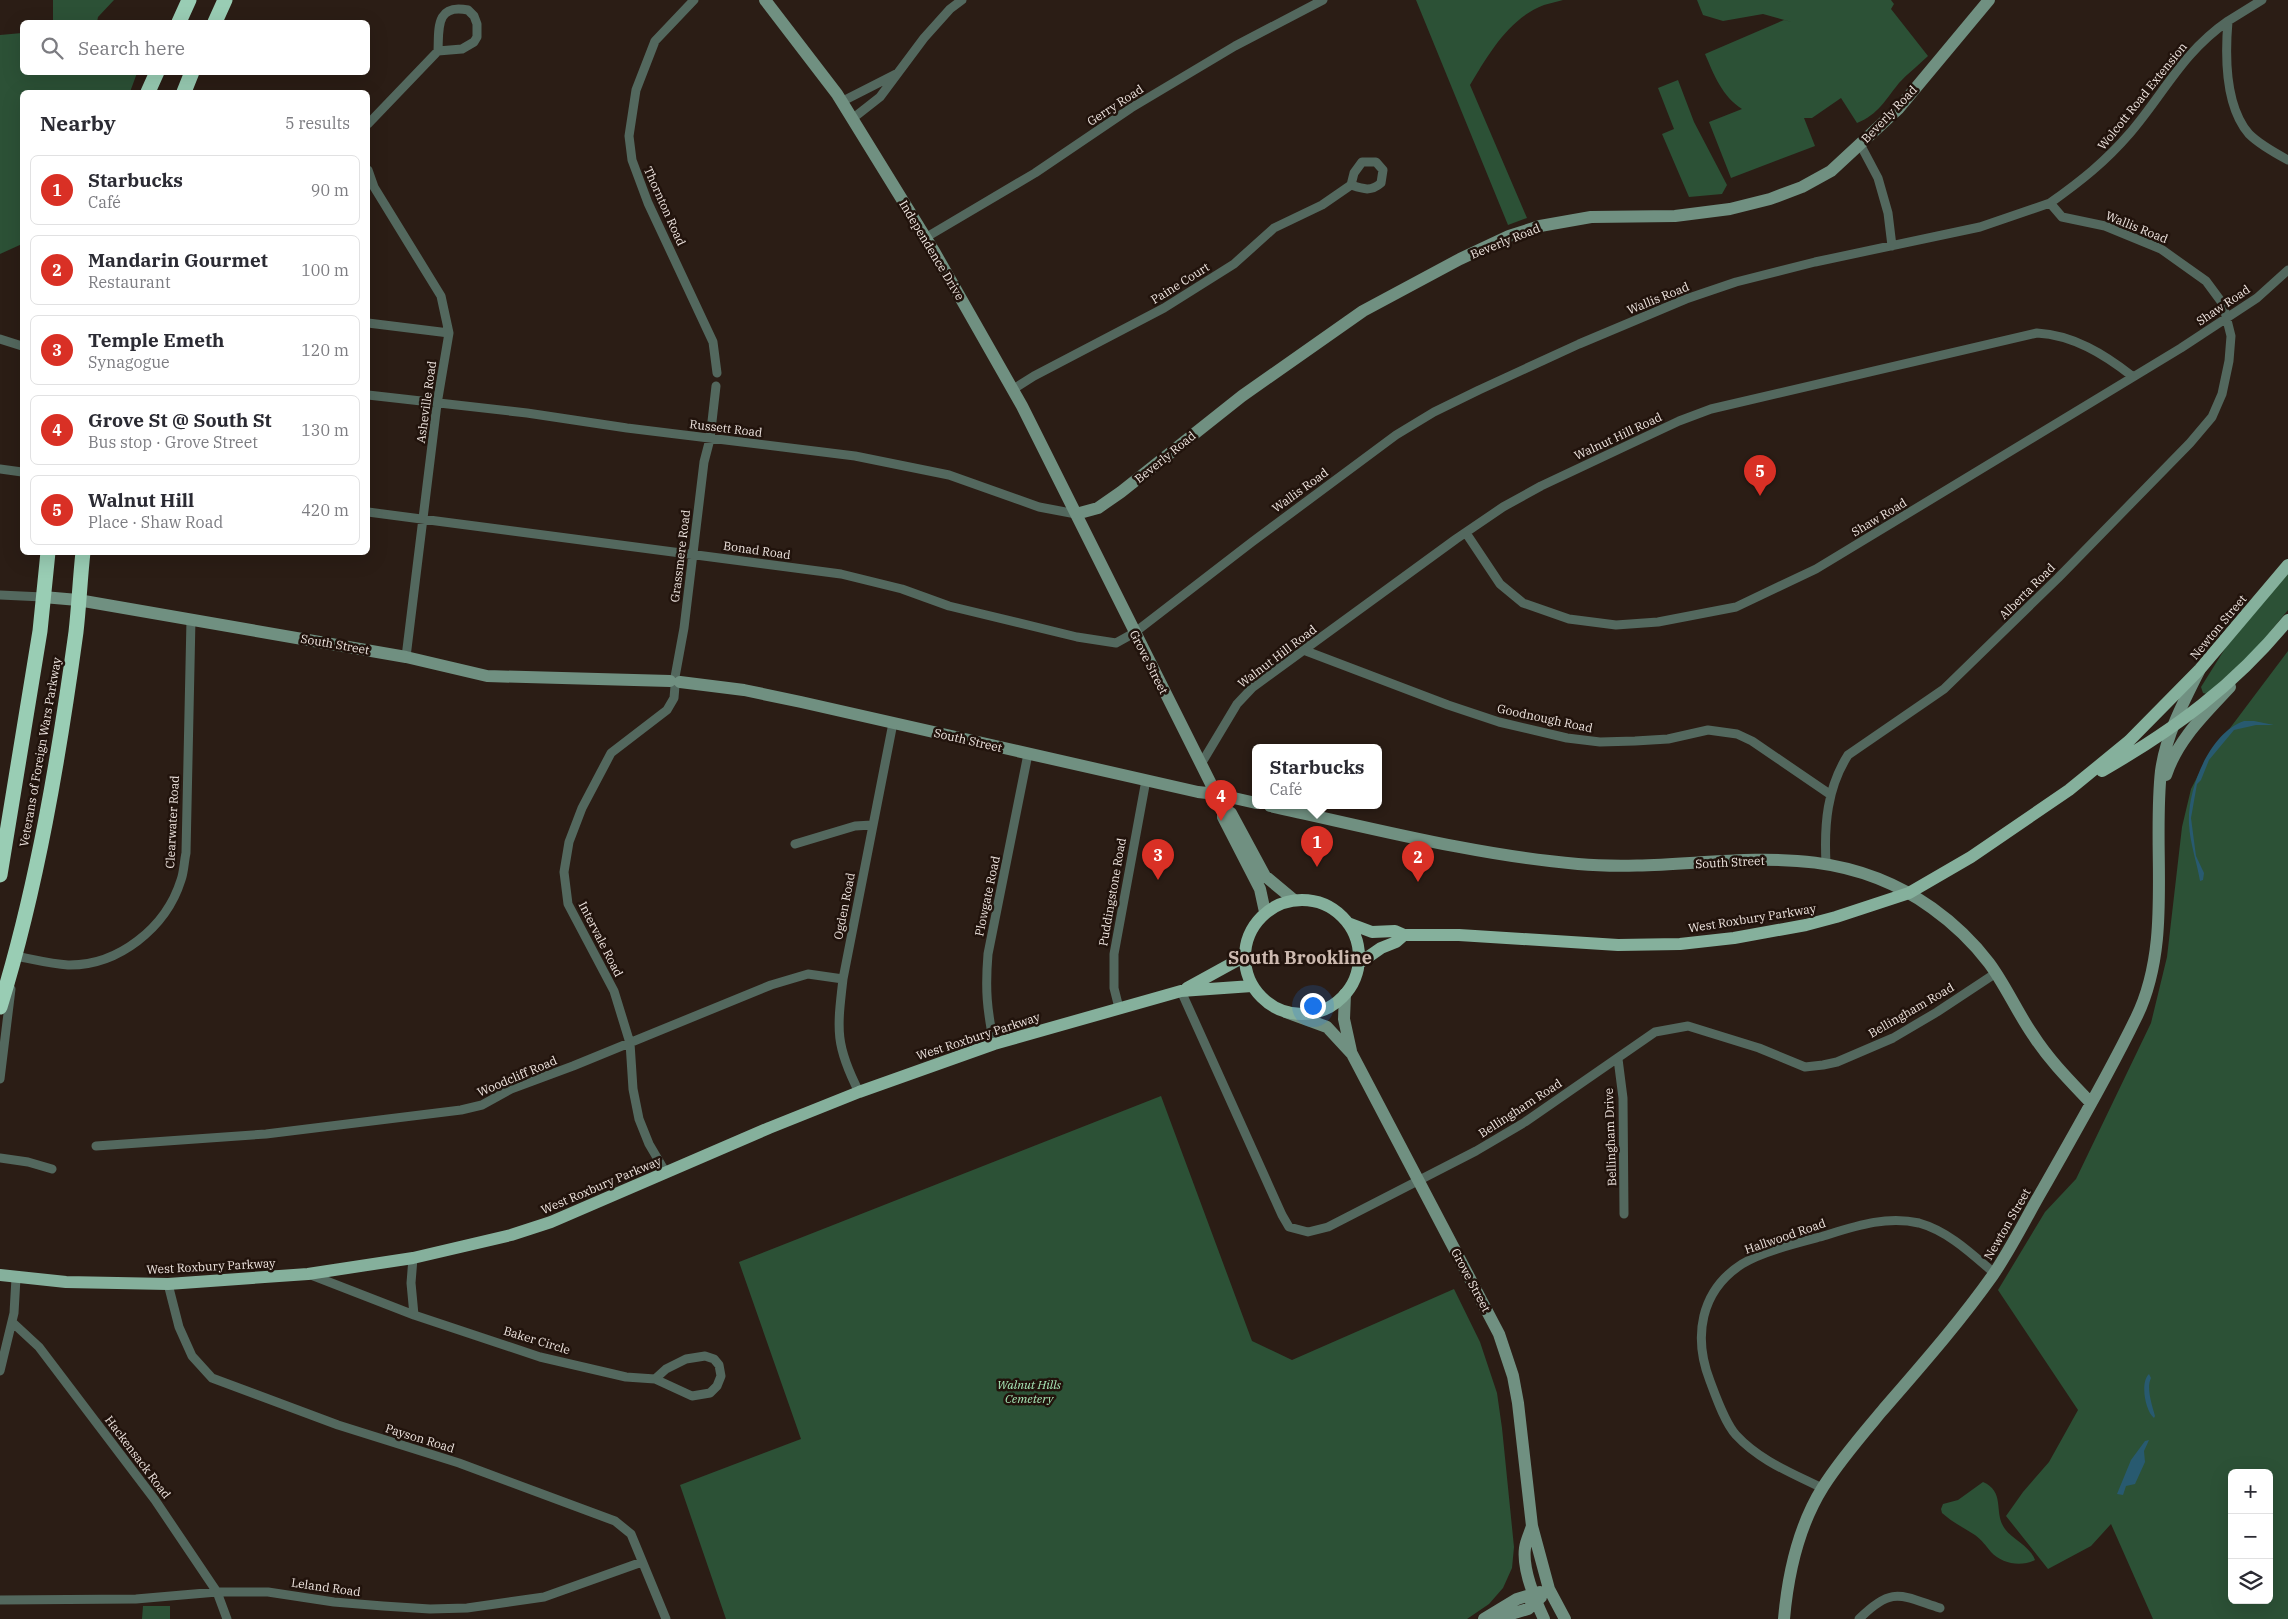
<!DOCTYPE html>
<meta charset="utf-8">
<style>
:root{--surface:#fff;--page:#f7f7f7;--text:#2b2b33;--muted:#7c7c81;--line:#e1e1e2;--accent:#d93025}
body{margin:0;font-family:"IBM Plex Serif",serif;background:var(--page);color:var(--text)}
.controls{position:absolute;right:15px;bottom:15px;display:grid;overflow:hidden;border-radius:8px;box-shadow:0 5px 20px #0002}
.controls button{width:45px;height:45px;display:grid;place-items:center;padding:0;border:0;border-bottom:1px solid var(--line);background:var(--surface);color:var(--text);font:25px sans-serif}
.you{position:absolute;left:1312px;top:1005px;width:18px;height:18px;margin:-12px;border:4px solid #fff;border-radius:50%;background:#1a73e8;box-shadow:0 0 0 8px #1a73e833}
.badge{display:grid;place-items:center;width:32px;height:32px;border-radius:50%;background:var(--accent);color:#fff;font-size:16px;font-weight:700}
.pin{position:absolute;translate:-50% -41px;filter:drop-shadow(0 1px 2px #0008)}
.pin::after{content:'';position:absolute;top:26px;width:18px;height:15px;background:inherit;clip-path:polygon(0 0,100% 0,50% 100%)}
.popup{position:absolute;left:1252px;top:744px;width:130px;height:65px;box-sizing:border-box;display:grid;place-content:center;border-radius:8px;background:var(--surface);filter:drop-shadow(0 1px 4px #0005);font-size:16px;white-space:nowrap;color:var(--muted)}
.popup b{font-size:19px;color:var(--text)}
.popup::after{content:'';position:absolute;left:50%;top:100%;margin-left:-10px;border:10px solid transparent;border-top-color:var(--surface)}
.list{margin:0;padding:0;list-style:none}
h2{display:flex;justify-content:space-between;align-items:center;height:65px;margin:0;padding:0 20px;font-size:21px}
h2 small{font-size:16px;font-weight:400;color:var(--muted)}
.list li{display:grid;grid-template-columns:32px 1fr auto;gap:15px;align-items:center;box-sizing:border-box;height:70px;margin:0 10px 10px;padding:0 10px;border:1px solid var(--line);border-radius:8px}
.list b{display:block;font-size:19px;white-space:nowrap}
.list p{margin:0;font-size:16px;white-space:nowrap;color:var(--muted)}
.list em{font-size:16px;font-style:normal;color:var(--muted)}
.icon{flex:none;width:28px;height:28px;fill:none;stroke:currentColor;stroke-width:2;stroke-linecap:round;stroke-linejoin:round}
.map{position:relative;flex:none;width:2288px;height:1619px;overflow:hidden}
.search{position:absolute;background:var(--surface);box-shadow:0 5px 20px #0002;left:20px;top:20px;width:350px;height:55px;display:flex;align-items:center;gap:12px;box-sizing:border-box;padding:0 18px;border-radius:8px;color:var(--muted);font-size:19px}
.panel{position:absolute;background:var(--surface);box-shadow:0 5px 20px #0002;left:20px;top:90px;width:350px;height:465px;border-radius:8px}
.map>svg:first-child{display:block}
</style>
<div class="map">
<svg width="2288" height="1619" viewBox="0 0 2288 1619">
<rect width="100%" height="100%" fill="#2b1d15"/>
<path fill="#2c5136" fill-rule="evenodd" d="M 53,0 L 114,0 L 98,17 L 97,22 L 53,22 Z
M 1416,0 L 1563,0 C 1557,2 1550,3 1544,5 C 1509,18 1488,55 1470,85 L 1527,218 L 1508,225 Z
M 1697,0 L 1891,0 L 1894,4 L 1891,9 L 1928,56 C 1919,65 1908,73 1899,83 C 1885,100 1879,114 1857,123 L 1841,98 L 1812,118 L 1804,118 L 1815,146 L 1731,178 L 1709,122 L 1742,109 C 1722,96 1714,75 1705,54 L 1784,20 L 1792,22 L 1763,14 L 1723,21 L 1703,15 Z
M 22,33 L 22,72 L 137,73 L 130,92 L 22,92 L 22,244 L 0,254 L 0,35 Z
M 1678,80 L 1694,122 L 1727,185 L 1722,194 L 1689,197 L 1662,134 L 1674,129 L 1658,88 Z
M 2288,573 L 2288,610 L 2256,649 L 2207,694 L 2203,693 L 2201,687 L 2226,647 Z
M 2288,651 L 2288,1619 L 2153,1619 L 2111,1524 L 2091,1546 L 2048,1569 L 2006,1516 L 2023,1492 L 2049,1462 L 2078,1410 L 1998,1290 L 2045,1212 L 2076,1179 L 2151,1023 L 2167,957 L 2182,827 L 2191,789 L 2206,760 ZM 2232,1473 L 2269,1473 L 2269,1600 L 2232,1600 Z
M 1161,1096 L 1252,1341 L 1292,1360 L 1454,1289 L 1480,1342 L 1497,1393 L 1502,1428 L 1514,1547 L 1512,1568 L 1503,1588 L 1489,1604 L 1467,1619 L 726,1619 L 680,1485 L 801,1439 L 739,1262 Z
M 1983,1482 C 2006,1492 1993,1513 2005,1529 C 2013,1540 2030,1546 2035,1560 C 2021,1567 2002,1564 1991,1552 C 1986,1546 1982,1540 1975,1535 C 1964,1528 1952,1522 1942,1513 L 1941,1509 L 1943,1504 L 1958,1500 Z
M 143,1606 L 170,1606 L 170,1619 L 142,1619 Z"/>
<path fill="#285a70" d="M 2244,721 L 2254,721 L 2274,725 L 2256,725 L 2234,730 L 2209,760 L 2201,780 L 2197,784 L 2191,818 L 2196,856 L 2204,873 L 2203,880 L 2200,881 C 2197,862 2190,844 2189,824 C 2187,790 2209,733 2244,721 Z
M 2149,1374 L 2151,1378 C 2146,1388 2152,1405 2155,1416 L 2154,1418 C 2145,1411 2140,1382 2149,1374 Z
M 2149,1440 L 2144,1451 L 2145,1462 L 2135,1484 L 2126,1486 L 2123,1495 L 2117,1494 L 2131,1460 L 2145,1441 Z"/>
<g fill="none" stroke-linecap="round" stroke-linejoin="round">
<path stroke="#53685e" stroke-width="9" d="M 694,0 L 655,41 L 636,90 L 629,136 L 632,160 L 648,203 L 713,342 L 717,373
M 2262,0 L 2228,21 C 2225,56 2225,106 2249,134 C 2259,144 2275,153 2288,160
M 841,102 L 896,74
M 852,119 L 880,97 L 924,38 L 950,9 L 962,0
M 368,124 L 438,51 L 462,49 L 474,42 L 477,37 L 477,24 L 474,16 L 468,10 C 435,3 439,30 438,51
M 1860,144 L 1878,178 L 1888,213 L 1892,246
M 368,170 L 374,187 L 441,296 L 449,333 L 437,404 L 406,657
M 2050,203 C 2081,181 2105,162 2130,133 C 2165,92 2182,53 2228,21
M 925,238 L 1035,173 L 1131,108 L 1235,46 L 1323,0
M 368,323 L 449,333
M 0,339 L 22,346
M 1012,390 L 1034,376 L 1164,308 L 1234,264 L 1274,228 L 1322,205 L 1351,185 L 1354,173 L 1362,162 L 1376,162 L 1383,170 L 1381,183 C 1371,192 1363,189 1351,185
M 368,395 L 527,413 L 627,428 L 855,456 L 949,475 L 1039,507 L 1076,514
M 0,469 L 22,472
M 368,512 L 841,574 L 902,589 L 949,606 L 1077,637 L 1116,643 L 1134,633 L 1252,542 L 1396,435 L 1434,412 L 1479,390 L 1579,344 L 1686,299 L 1736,282 L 1815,262 L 1980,227 L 2050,203 L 2062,217 L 2105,226 L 2161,249 L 2206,281 L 2223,304 L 2231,336 L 2229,361 L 2222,394 L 2212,417 L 2190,443 L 2058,578 L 1944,689 L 1848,755 C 1827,788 1824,825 1826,863
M 1466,533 L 1500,584 L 1523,603 L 1569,619 L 1616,625 L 1658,622 L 1736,607 L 1816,569 L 2181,348 L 2257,298 L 2288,270
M 0,595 L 43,597
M 1306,651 L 1448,705 L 1499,722 L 1567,738 L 1600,742 L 1635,741 L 1668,739 L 1708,730 L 1737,734 L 1752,741 L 1831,795
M 675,677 L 684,628 L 704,462 L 710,439 L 716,386
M 1201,764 L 1237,704 L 1253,687 L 1456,539 L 1503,507 L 1541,486 L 1679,421 L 1711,409 L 2037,333 C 2073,335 2104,354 2132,376
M 795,844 L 855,826 L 872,825
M 14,959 L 15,956 C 32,959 50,964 68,965 C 118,966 166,928 181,880 C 184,872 184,862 186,853 L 191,619
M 1181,991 L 1282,1215 L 1289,1227 L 1308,1232 L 1328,1227 L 1476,1151 L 1525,1122 L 1655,1032 L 1688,1026 L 1759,1048 L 1805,1067 L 1823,1065 L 1837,1062 L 1893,1038 L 1937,1012 L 1996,973
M 1119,1008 L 1114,988 L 1114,954 L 1146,780
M 994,1044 C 987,1009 985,990 988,954 L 1028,754
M 1618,1059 L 1623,1098 L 1624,1214
M 0,1079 L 11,989
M 859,1092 C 835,1045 837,1030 843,979 L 893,723
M 96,1146 L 266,1134 L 461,1110 L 482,1105 L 511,1089 L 573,1066 L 771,985 L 808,974 L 843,979
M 0,1158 L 28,1162 L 52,1169
M 666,1173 L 649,1144 L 639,1119 L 633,1089 L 630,1043 L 614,991 L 568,904 L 564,872 L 569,842 L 582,808 L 611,753 L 667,710 L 674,698 L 675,686
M 413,1258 L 411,1283 L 414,1315 L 540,1357 L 626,1377 L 655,1379 L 692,1396 L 710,1393 L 717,1386 L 721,1376 L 719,1365 L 714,1359 L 705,1356 L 686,1359 L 666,1369 L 655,1379
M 311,1275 L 414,1315
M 168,1284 L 179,1327 L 192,1356 L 212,1378 L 338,1425 L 459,1463 L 615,1521 L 631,1534 L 666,1619
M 12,1322 L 39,1347 L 155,1500 L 217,1592 L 227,1619
M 0,1371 L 14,1313 L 16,1278
M 1822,1488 C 1792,1473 1760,1461 1736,1435 C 1725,1423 1716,1397 1710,1381 C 1693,1337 1700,1291 1742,1264 C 1761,1252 1797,1243 1820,1237 C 1853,1227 1885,1215 1919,1223 C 1948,1231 1972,1254 1994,1273
M 0,1600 L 136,1599 L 217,1592 L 268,1592 L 334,1602 L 383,1606 L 430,1609 L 467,1608 L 544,1597 L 642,1562
M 1859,1619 C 1892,1586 1900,1595 1940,1608"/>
<path stroke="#709081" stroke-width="12" d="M 765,0 L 837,94 L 935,253 L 1022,406 L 1223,808 L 1223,817 L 1260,889 L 1265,912
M 1076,514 L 1098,508 L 1121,492 L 1242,396 L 1363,311 L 1460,259 L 1509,236 L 1540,226 L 1591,217 L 1675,216 L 1730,209 L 1770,199 L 1802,187 L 1831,171 L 1899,108 L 1989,0
M 43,597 L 78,600 L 406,657 L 487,676 L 670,681
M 680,682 L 744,690 L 801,702 L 1198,792 L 1216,794 L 1256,803
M 2166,775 C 2178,739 2205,714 2230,687
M 1270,806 C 1372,828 1474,855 1578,864 C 1704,875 1819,827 1932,908 C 1953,923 1973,942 1989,963 C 2006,986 2017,1012 2033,1035 C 2049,1060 2070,1081 2090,1102
M 1223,808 L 1231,813 L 1265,876 L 1294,900
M 1345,994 L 1344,1019 L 1351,1051
M 1286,1012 L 1327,1027 L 1352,1054 L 1499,1334 L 1513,1376 L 1518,1403 L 1532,1526 L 1549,1589 L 1565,1619
M 1532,1526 C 1530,1533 1526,1540 1525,1548 C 1522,1570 1535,1600 1544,1619
M 1484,1619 L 1517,1599 L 1540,1592
M 1494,1619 L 1528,1609 L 1541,1597
M 1784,1619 C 1788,1573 1798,1527 1823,1487 C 1840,1460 1861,1436 1882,1411 C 1920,1367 1959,1323 1993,1275 C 2012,1247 2027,1216 2044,1187 C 2075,1132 2108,1076 2136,1018 C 2173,943 2152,852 2161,771 C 2166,735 2183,703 2199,671"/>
<path stroke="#85b09c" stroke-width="12" d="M 2102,771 C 2175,729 2234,686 2288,620
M1245 957a57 57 0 1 1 114 0a57 57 0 1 1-114 0Z
M 1348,923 L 1372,932 L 1395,931 L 1404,935 L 1459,935 L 1618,945 L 1680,944 L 1734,938 L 1806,925 L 1836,917 L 1909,893 L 1971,857 L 2069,790 L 2129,741 L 2200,669 L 2288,565
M 1358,964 L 1381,948 L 1396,942 L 1404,935
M 1187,988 L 1238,960 L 1244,953
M 0,1275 L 66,1282 L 168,1284 L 308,1274 L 413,1258 L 511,1235 L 551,1222 L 769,1128 L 859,1092 L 994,1044 L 1181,991 L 1252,986"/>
<path stroke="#99cdb4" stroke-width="15" d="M 179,22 L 189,0
M 215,22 L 225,0
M 148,92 L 157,72
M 184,92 L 192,72
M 0,875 L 40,631 L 48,552
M 0,1007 C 37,888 59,756 76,632 C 79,606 80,579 83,552"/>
</g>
<g text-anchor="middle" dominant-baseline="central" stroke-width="5" stroke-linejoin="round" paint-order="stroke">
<g font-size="12" fill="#f0e6e1" stroke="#21130c">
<text transform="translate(2142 96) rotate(-51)">Wolcott Road Extension</text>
<text transform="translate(1115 105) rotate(-33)">Gerry Road</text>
<text transform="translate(1889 114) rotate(-46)">Beverly Road</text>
<text transform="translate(665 206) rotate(66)">Thornton Road</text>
<text transform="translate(2137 227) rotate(22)">Wallis Road</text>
<text transform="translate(1505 241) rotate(-22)">Beverly Road</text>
<text transform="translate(932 250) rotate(59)">Independence Drive</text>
<text transform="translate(1180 283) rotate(-32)">Paine Court</text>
<text transform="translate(1658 298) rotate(-22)">Wallis Road</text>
<text transform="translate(2223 305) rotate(-34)">Shaw Road</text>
<text transform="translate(426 402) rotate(-82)">Asheville Road</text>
<text transform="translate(726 428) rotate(7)">Russett Road</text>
<text transform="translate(1618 436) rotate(-25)">Walnut Hill Road</text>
<text transform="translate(1165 457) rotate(-39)">Beverly Road</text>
<text transform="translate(1300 490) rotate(-36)">Wallis Road</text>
<text transform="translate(1879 517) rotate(-31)">Shaw Road</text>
<text transform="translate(757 550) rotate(8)">Bonad Road</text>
<text transform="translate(680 556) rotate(-83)">Grassmere Road</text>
<text transform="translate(2027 591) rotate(-45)">Alberta Road</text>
<text transform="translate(2218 627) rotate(-50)">Newton Street</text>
<text transform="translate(335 644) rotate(10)">South Street</text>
<text transform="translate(1277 656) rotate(-37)">Walnut Hill Road</text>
<text transform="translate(1149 662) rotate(63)">Grove Street</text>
<text transform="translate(1545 718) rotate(12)">Goodnough Road</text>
<text transform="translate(968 740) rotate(13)">South Street</text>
<text transform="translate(40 752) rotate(-80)">Veterans of Foreign Wars Parkway</text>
<text transform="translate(172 822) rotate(-87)">Clearwater Road</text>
<text transform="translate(1730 862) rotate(-3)">South Street</text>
<text transform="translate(1112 892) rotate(-80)">Puddingstone Road</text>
<text transform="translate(987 896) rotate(-78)">Plowgate Road</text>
<text transform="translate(844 906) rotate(-79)">Ogden Road</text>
<text transform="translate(1752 918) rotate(-9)">West Roxbury Parkway</text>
<text transform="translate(601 939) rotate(63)">Intervale Road</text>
<text transform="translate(1911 1010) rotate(-30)">Bellingham Road</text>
<text transform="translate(978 1036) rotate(-18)">West Roxbury Parkway</text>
<text transform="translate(517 1076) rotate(-23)">Woodcliff Road</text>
<text transform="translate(1520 1108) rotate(-33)">Bellingham Road</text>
<text transform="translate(1610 1137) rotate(-92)">Bellingham Drive</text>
<text transform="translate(601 1185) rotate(-23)">West Roxbury Parkway</text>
<text transform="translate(2007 1224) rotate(-60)">Newton Street</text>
<text transform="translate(1785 1236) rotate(-19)">Hallwood Road</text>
<text transform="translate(211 1266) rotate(-3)">West Roxbury Parkway</text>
<text transform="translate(1471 1280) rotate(62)">Grove Street</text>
<text transform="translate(537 1340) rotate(17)">Baker Circle</text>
<text transform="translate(420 1438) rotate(17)">Payson Road</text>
<text transform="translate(138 1457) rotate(53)">Hackensack Road</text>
<text transform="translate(326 1587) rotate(8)">Leland Road</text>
</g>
<g font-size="12" font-style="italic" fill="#a8e9b8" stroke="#21130c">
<text x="1029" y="1384">Walnut Hills<tspan x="1029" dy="14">Cemetery</tspan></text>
</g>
<g font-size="18" font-weight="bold" fill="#cdbab0" stroke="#21130c">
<text x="1300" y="957">South Brookline</text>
</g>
</g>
</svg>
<div class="controls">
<button>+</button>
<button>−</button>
<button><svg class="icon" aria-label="layers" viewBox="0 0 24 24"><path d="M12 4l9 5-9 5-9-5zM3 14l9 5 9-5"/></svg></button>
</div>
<div class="you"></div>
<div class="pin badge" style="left:1317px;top:867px">1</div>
<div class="popup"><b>Starbucks</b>Café</div>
<div class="pin badge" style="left:1418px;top:882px">2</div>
<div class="pin badge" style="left:1158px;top:880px">3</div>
<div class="pin badge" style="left:1221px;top:821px">4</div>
<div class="pin badge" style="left:1760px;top:496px">5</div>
<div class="search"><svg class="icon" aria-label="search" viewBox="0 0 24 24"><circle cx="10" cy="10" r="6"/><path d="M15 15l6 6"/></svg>Search here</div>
<section class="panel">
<h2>Nearby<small>5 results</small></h2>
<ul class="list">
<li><span class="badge">1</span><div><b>Starbucks</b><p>Café</p></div><em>90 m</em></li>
<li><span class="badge">2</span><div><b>Mandarin Gourmet</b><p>Restaurant</p></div><em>100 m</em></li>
<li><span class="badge">3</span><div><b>Temple Emeth</b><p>Synagogue</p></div><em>120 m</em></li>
<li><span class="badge">4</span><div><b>Grove St @ South St</b><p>Bus stop · Grove Street</p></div><em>130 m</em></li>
<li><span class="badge">5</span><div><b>Walnut Hill</b><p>Place · Shaw Road</p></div><em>420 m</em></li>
</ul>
</section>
</div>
